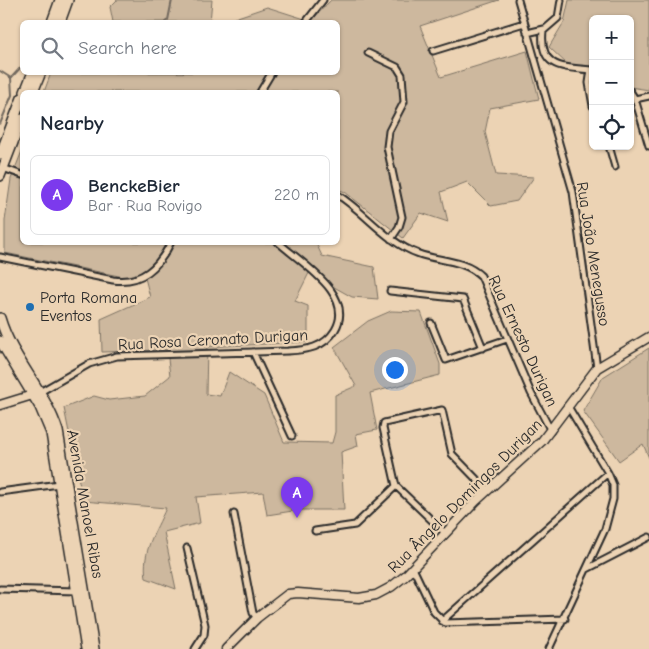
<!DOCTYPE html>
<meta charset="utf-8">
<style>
:root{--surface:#fff;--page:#f6f6f7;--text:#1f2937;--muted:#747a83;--line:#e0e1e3;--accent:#7c3aed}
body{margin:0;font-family:"Comic Neue",sans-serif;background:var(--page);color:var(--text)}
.controls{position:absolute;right:15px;top:15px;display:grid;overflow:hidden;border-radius:8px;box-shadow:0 1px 4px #0004}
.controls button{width:45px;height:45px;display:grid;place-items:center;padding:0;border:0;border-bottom:1px solid var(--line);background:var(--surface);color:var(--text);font:25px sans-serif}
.you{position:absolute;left:394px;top:369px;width:18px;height:18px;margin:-12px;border:4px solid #fff;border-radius:50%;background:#1a73e8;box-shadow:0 0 0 8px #1a73e833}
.badge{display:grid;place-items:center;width:32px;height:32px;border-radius:50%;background:var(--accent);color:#fff;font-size:16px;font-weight:700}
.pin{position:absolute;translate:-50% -41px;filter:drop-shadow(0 1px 2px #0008)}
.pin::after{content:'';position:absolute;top:26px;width:18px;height:15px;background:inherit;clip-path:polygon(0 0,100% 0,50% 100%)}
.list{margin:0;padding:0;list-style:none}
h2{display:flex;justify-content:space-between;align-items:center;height:65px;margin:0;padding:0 20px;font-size:21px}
h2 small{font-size:16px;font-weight:400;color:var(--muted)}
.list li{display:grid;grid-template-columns:32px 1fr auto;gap:15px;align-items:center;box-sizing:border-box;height:80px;margin:0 10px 10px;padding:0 10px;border:1px solid var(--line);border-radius:8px}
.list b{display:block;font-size:19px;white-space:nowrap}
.list p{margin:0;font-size:16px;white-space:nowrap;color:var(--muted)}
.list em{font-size:16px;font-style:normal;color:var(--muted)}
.icon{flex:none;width:28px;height:28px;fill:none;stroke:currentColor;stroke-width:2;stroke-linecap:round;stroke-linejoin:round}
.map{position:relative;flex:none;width:649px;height:649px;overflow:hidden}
.search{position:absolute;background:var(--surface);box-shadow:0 1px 4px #0004;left:20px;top:20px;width:320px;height:55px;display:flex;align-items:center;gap:12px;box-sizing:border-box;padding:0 18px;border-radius:8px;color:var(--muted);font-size:19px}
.panel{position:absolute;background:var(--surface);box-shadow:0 1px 4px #0004;left:20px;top:90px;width:320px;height:155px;border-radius:8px}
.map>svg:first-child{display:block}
</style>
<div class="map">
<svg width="649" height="649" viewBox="0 0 649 649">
<rect width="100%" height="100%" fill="#ecd3b4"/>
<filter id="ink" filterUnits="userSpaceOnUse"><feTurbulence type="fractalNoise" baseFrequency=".02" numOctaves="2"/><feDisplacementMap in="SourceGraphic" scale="10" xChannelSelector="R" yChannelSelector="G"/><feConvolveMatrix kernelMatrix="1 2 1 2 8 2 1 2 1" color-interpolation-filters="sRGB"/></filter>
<g filter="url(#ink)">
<path fill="#cdb89e" stroke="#7c7264" d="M 117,0 L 212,0 L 210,22 L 113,22 L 110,7 Z
M 331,0 L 499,0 L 420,26 L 441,77 L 527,51 L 539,99 L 490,108 L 485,132 L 496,175 L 534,177 L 517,201 L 491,206 L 467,182 L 441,192 L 448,222 L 421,213 L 403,238 L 345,192 L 338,189 L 338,92 L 44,92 L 51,73 L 338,72 L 338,22 L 223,22 L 267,7 L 311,21 Z
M 569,0 L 649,0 L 649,90 L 630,87 L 630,19 L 593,19 L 593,79 L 570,67 L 549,47 L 564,22 Z
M 22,151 L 22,242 L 316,243 L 322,256 L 374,267 L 378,299 L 352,297 L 309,273 L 295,301 L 308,306 L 308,342 L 207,347 L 206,394 L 220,396 L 229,372 L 264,395 L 284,442 L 332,443 L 335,432 L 335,395 L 356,386 L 334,347 L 368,321 L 391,311 L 421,312 L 440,364 L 440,375 L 370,393 L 377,430 L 356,434 L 358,446 L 341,452 L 344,510 L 299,510 L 267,515 L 263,492 L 196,497 L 200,523 L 164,532 L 176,589 L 146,578 C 142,550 155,533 166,508 L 83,501 L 64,408 L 94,396 L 109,400 L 145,396 L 170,376 L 167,350 L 102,352 L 101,319 L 150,297 L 144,274 L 124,277 L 5,253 L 5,221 L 11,179 Z
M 649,348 L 649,458 L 643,444 L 619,461 L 583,411 L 603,377 Z"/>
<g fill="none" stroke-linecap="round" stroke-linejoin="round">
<path stroke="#72695e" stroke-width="2" d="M 165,22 L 168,20 L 172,0
M 0,71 L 11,78
M 77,72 L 84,72
M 0,124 L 12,95 L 11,78 L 22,66"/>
<g stroke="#2b2b2b" stroke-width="9">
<path id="street" d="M 518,0 L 573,192 L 597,368
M 561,0 L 558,18 L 543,31 C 539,70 564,67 593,70
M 306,22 L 323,0
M 527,33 L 544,29
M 433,51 L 524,23
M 368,53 L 397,67 L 402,75 L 404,102 L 389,131 L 387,147 L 402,217 L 399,227 L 391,239
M 591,70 L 589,83 L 593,106
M 630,91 L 635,99 L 649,146
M 260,92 L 272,72
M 635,99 L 649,96
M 609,146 L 615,167
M 3,168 L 22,175
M 338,195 C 366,213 387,243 419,254 C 439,261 465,260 481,276 L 531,393 L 551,431
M 0,257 L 113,280 C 142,284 159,267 171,242
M 390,291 L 463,299 L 483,348
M 431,323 L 446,360 L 507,339
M 253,352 L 292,436
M 40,392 L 89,364 L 117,356 L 288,351 C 307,350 324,348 335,330 C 356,295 301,263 278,242
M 0,492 L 59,484
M 234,514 L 253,613 L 257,618
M 315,531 L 355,525 L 396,486
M 445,533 L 396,486 L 383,428 L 384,423 L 442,410 L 452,454 L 487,490
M 187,548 L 205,625 L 204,635 L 195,649
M 413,568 L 434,612 L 445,623 L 565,619
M 587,569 L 649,537
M 0,589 L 77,591
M 442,621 L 608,473
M 549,649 L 605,529 L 613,499 L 613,485 L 608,473 L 569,408"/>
</g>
<g stroke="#2b2b2b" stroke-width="11">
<path id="secondary" d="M 0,405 L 39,393
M 226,649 L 257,618 L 288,594 L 298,593 L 359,598 L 376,595 L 391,587 L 405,576 L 476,501 L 542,441 L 597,368 L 649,337"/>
</g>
<g stroke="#2b2b2b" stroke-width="12">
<path id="primary" d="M 52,22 L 60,0
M 60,22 L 68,0
M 25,92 L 33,72
M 33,92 L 41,72
M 0,155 L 22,98
M 0,176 L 22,119
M 0,318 C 12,359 45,390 58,431 L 94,649
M 0,341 L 40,407 L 51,433 L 86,649"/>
</g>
<use href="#street" stroke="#ecd3b4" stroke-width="5"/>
<use href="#secondary" stroke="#ecd3b4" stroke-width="8"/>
<use href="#primary" stroke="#ecd3b4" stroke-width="9"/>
</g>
</g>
<circle fill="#1f6fb2" stroke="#ecd3b4" stroke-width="2" cx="30" cy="307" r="5"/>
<g text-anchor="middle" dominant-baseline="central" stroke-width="4.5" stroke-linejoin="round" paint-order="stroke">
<g font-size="16" fill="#2b2b2b" stroke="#ecd3b4">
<text transform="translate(593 254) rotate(81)">Rua João Menegusso</text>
<text transform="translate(213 340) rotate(-3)">Rua Rosa Ceronato Durigan</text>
<text transform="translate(523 341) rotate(65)">Rua Ernesto Durigan</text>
<text transform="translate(465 496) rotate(-45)">Rua Ângelo Domingos Durigan</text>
<text transform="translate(85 504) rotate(80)">Avenida Manoel Ribas</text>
</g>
<g font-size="16" fill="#2b2b2b" stroke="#ecd3b4" text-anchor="start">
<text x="40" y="298">Porta Romana<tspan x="40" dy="18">Eventos</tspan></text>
</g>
</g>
</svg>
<div class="controls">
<button>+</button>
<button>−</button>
<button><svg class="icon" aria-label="locate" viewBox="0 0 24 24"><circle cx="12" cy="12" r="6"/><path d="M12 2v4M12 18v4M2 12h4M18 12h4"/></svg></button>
</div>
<div class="you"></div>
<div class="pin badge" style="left:297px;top:518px">A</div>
<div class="search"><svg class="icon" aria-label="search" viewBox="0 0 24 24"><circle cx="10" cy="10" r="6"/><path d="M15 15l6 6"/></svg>Search here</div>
<section class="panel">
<h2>Nearby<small></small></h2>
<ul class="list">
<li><span class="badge">A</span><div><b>BenckeBier</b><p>Bar · Rua Rovigo</p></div><em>220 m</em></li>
</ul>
</section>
</div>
